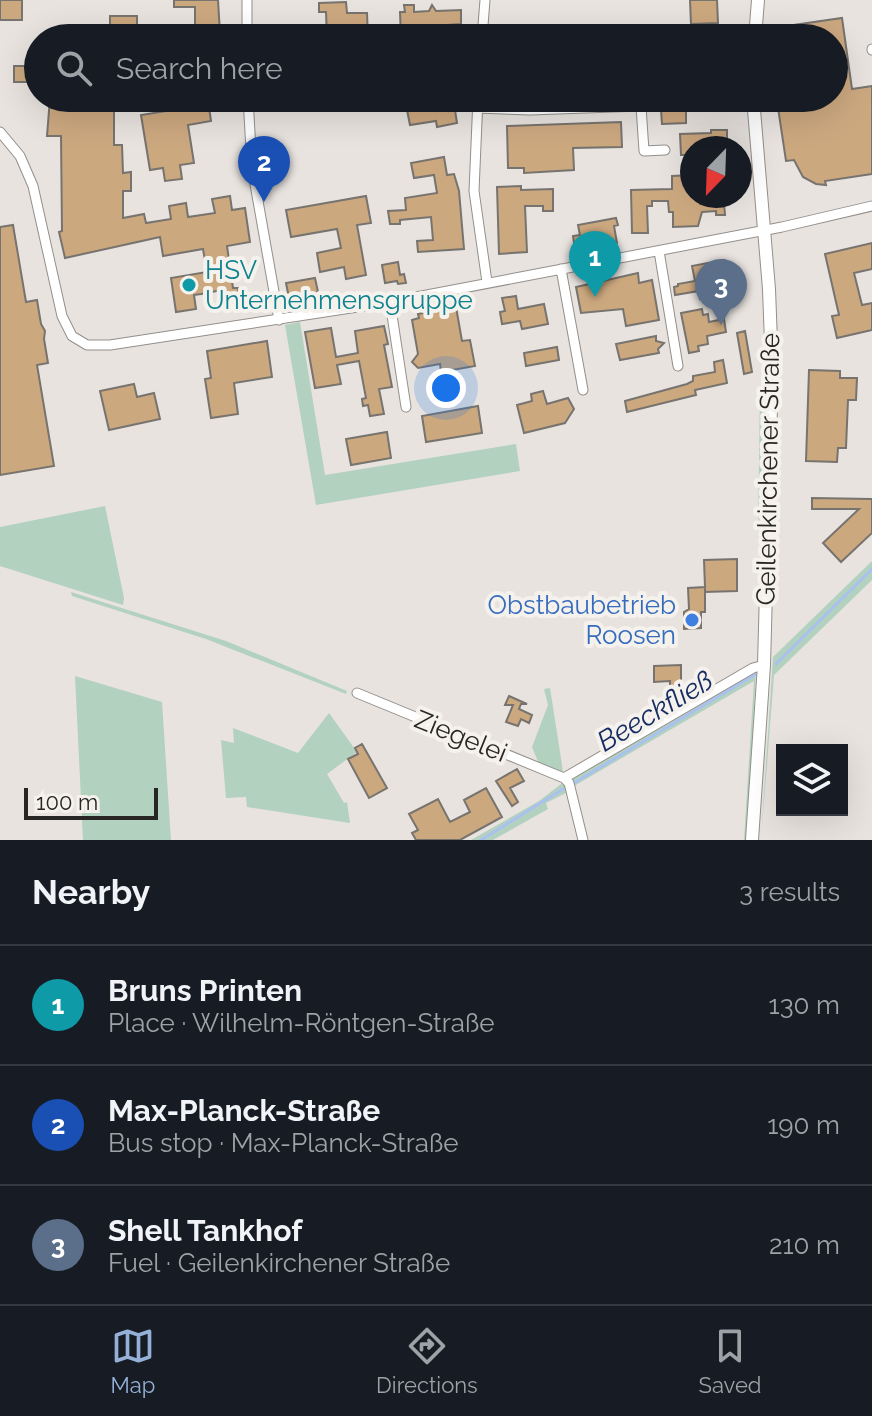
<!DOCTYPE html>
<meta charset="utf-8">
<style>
:root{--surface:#171b24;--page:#20242c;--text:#f1f3f6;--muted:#9ea1a6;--line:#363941;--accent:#94b0d6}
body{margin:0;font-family:Raleway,sans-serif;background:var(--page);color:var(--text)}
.controls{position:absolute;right:24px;bottom:24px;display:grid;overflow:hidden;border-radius:0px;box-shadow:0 8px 32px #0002}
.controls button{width:72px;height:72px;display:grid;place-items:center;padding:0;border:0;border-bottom:2px solid var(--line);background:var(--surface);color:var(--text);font:40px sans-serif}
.compass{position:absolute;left:680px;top:136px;width:72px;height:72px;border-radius:50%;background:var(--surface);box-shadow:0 8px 32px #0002;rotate:203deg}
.scale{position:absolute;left:24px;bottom:20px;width:134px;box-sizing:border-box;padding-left:8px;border:4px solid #282625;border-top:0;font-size:22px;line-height:28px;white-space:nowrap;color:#282625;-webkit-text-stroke:6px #f5f1ec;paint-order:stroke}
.you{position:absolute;left:446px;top:388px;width:28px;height:28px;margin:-20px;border:6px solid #fff;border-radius:50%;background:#1a73e8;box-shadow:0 0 0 12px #1a73e833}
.badge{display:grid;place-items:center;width:52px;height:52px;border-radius:50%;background:var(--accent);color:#fff;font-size:26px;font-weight:700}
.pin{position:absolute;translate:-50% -66px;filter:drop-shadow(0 2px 4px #0008)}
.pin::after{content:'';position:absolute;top:42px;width:28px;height:24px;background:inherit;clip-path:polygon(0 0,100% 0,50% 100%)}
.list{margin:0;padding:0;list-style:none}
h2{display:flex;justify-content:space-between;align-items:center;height:104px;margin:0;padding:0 32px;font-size:34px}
h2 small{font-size:26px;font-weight:400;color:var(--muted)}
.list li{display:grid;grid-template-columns:52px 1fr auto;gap:24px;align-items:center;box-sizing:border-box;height:120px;padding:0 32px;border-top:2px solid var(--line)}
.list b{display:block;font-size:30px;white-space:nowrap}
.list p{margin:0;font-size:26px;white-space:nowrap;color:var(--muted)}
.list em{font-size:26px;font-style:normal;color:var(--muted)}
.icon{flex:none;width:44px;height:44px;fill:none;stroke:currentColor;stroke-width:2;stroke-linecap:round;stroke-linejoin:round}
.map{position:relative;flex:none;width:872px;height:840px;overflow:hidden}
.search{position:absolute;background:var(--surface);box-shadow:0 8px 32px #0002;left:24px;right:24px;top:24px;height:88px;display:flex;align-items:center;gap:20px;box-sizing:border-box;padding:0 28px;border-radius:44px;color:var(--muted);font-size:30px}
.sheet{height:464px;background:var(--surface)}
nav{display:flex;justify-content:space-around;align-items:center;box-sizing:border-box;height:112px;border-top:2px solid var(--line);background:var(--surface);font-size:22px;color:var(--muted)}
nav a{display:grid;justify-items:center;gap:4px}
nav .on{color:var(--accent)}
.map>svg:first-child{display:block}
</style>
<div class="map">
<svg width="872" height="840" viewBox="0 0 872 840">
<rect width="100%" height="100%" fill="#e8e3df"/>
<path fill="#b2d1be" d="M 300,322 L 325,475 L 516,444 L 520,471 L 316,505 L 285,325 Z
M 766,385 L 763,535 L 758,538 L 760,386 Z
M 105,506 L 124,598 L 123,605 L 0,566 L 0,527 Z
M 872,561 L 872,580 L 774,675 L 761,840 L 773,657 Z
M 71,592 L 226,641 L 347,691 L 346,694 L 206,639 L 72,596 Z
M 756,671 L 747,840 L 744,840 L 754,681 L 574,786 L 572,780 L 577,775 Z
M 75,676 L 162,702 L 171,840 L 83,840 Z
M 550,688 L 562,765 L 563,774 L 539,764 L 532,747 L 548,705 L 544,689 Z
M 329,713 L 357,752 L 327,774 L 344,803 L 347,802 L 350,823 L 247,807 L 246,797 L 226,798 L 221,740 L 234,743 L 233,728 L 298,753 Z
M 561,784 L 565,786 L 568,792 L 546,803 L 548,809 L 493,840 L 471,840 L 539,801 Z"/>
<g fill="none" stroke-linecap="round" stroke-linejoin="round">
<path stroke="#aac1ef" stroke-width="3" d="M 776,664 L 872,569
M 574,783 L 756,674
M 481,840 L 563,789"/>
</g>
<path fill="#cca87f" stroke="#77736f" stroke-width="2" d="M 0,0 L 22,0 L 22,20 L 0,20 Z
M 174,0 L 218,0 L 220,33 L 215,33 L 214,38 L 195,38 L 195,7 L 174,7 Z
M 690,0 L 717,0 L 718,23 L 691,24 Z
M 346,2 L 347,13 L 367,13 L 368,38 L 327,38 L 326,12 L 319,12 L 319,3 Z
M 404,5 L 414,5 L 414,12 L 429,11 L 432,5 L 436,11 L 461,10 L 461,24 L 448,25 L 448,37 L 401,38 L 400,12 L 405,12 Z
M 110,16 L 137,16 L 137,38 L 110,38 Z
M 842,18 L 852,89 L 872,86 L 872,174 L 825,181 L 826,185 L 816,184 L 803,177 L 794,160 L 786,161 L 777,101 L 790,98 L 834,98 L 834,38 L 781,38 L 779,27 Z
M 14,66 L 38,66 L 38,82 L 14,82 Z
M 50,98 L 110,98 L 114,111 L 114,145 L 122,145 L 123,173 L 131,172 L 131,191 L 123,191 L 123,218 L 144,214 L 146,223 L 171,219 L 169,206 L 186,203 L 188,217 L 215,213 L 212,199 L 230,196 L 232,210 L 245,208 L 250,242 L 227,246 L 233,288 L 238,288 L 240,299 L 225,304 L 222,290 L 201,294 L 194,295 L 196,309 L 176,312 L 171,278 L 207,272 L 203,249 L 163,256 L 160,237 L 65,258 L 59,232 L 62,231 L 61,136 L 47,136 Z
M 183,98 L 221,98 L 222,104 L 209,107 L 211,121 L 188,125 L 194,163 L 180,165 L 182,179 L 165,181 L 163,168 L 150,170 L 141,115 L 185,108 Z
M 446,98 L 449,111 L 455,110 L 457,123 L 437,127 L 436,121 L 410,125 L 406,105 Z
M 661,110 L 686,110 L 686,123 L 662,124 Z
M 621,122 L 622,147 L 573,148 L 574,170 L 524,173 L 524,168 L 508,168 L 507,126 Z
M 711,130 L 727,130 L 727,148 L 692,148 L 692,155 L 681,155 L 680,134 L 711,133 Z
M 444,157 L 447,175 L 454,174 L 459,191 L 464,249 L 418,252 L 417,241 L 433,240 L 431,217 L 400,220 L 400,224 L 390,224 L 388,211 L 406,210 L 405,198 L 437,193 L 434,175 L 414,178 L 411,163 Z
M 692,175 L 692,196 L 700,196 L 700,204 L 724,203 L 725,215 L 716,215 L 716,211 L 702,212 L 698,226 L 673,227 L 673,212 L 669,212 L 668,201 L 652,201 L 652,206 L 647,206 L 648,233 L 632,233 L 631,190 L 672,189 L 672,176 Z
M 521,186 L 521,190 L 553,189 L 553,211 L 543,211 L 543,206 L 525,206 L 527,252 L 499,254 L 497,187 Z
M 366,196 L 371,223 L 357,225 L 366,275 L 346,279 L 344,267 L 320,272 L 317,253 L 341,248 L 337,229 L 291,237 L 286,210 Z
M 616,218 L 618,225 L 614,226 L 617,243 L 575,249 L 573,236 L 580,235 L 578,225 Z
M 13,225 L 26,302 L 37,300 L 41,324 L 45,331 L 44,339 L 48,363 L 37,365 L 54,466 L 0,475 L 0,227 Z
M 872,243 L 872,269 L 854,273 L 862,305 L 872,303 L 872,330 L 837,338 L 832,316 L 839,315 L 825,254 Z
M 724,260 L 727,279 L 721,280 L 723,286 L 713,288 L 714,296 L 700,299 L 699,291 L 675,295 L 674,287 L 678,286 L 678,284 L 695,281 L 692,266 Z
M 398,262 L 400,275 L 404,274 L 406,283 L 398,284 L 397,281 L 385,283 L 382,265 Z
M 638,273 L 639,283 L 652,280 L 659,320 L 626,326 L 623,309 L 581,313 L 576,287 Z
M 315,278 L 318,292 L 289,298 L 286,283 Z
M 516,296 L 518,309 L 544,304 L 548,324 L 522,329 L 520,321 L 502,324 L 500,312 L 505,311 L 502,298 Z
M 456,307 L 462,341 L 470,340 L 475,366 L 441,372 L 440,364 L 418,368 L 412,362 L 418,354 L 412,320 L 419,318 L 418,314 Z
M 702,309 L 703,315 L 708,314 L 709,322 L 724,319 L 726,332 L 707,336 L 708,344 L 698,346 L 699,351 L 689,353 L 681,313 Z
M 384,326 L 388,344 L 384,345 L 392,387 L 379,389 L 384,414 L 370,416 L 368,405 L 363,406 L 362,399 L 366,398 L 359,361 L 337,365 L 341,384 L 315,388 L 305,332 L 331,328 L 336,357 L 358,353 L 355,331 Z
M 745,331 L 752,372 L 744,374 L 737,333 Z
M 656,336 L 656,341 L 664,343 L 658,349 L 659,353 L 620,360 L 616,344 Z
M 267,341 L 272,377 L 234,383 L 238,414 L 211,418 L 205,379 L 211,378 L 207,351 Z
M 557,347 L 559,360 L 526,366 L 524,353 Z
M 723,360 L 727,383 L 695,390 L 696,395 L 627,412 L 625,401 L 687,384 L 693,381 L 693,376 L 715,372 L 714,362 Z
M 809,370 L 840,371 L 840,378 L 857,378 L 856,400 L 848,400 L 846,448 L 838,448 L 837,462 L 806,461 Z
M 134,384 L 137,397 L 154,393 L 160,419 L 109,430 L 100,391 Z
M 543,391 L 547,404 L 568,398 L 574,409 L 565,423 L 524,433 L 517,405 L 532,401 L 531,394 Z
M 478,406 L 482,433 L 426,442 L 422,416 Z
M 387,432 L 391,458 L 351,465 L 346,439 Z
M 812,498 L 872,499 L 872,533 L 841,562 L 823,543 L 859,509 L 812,509 Z
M 737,559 L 737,591 L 705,592 L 705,587 L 705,612 L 701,612 L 701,628 L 684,629 L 684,612 L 689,609 L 688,588 L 705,587 L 704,560 Z
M 681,665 L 681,686 L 670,686 L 670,681 L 654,682 L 654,666 Z
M 509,696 L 527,704 L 521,704 L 519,709 L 532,715 L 529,723 L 521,719 L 518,726 L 506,722 L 513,705 L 505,705 Z
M 362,744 L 387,788 L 369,798 L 348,759 L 358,754 L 355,748 Z
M 517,769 L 524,781 L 510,788 L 518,802 L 512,806 L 496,781 Z
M 486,788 L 502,817 L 460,840 L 416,840 L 412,833 L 418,830 L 409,814 L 438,799 L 450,822 L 470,812 L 464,800 Z"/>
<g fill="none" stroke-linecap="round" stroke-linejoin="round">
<g stroke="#938f8b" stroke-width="11">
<path id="street" d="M 247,0 L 247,38
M 482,38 L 485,0
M 872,49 L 872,50
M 248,98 L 252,167 L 279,320
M 478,98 L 474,191 L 487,282
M 477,108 L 530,110 L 641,106 L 644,151 L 665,150
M 0,132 L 20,156 L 33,186 L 62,316 L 72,336 L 87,345 L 110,345 L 390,302 L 782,227 L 872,206
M 659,251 L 678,366
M 561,269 L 583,390
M 390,302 L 406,407
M 357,693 L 564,778
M 564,778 L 753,668 L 764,665
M 564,778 L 569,783 L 583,840"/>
</g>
<g stroke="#938f8b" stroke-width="14">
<path id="secondary" d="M 755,38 L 758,0
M 752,840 L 764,665 L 772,369 L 769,289 L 753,98"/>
</g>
<use href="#street" stroke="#fff" stroke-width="9"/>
<use href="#secondary" stroke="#fff" stroke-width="12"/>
</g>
<circle fill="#0f9aa8" stroke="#f5f1ec" stroke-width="3" cx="189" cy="285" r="8"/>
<circle fill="#3f7fe0" stroke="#f5f1ec" stroke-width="3" cx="692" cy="620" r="8"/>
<g text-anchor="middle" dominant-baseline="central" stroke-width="8" stroke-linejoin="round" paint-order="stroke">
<g font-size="26" fill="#0d838f" stroke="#f5f1ec" text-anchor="start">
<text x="205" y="270">HSV<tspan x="205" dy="30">Unternehmensgruppe</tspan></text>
</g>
<g font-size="26" fill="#282625" stroke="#f5f1ec">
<text transform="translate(768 469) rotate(-89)">Geilenkirchener Straße</text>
<text transform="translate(461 736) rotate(22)">Ziegelei</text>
</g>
<g font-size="26" fill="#366cbe" stroke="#f5f1ec" text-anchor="end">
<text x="676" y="605">Obstbaubetrieb<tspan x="676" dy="30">Roosen</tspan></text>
</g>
<g font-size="28" font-style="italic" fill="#162d63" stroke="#f5f1ec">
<text transform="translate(655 711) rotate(-31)">Beeckfließ</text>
</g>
</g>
</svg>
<div class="controls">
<button><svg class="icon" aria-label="layers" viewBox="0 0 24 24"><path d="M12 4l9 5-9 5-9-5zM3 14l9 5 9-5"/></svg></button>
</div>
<svg class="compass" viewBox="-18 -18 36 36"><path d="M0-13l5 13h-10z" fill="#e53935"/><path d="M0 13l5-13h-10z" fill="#9ea1a6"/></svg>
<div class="scale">100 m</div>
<div class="you"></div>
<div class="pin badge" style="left:595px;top:297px;background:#0f9aa8">1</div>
<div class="pin badge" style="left:264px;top:202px;background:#1a4fb4">2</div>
<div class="pin badge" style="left:721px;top:325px;background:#5c6f8a">3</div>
<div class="search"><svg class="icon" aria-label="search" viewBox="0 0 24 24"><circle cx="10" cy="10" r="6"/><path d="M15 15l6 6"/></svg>Search here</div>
</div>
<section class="sheet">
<h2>Nearby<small>3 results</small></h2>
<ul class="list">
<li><span class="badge" style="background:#0f9aa8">1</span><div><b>Bruns Printen</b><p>Place · Wilhelm-Röntgen-Straße</p></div><em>130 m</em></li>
<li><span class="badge" style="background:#1a4fb4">2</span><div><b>Max-Planck-Straße</b><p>Bus stop · Max-Planck-Straße</p></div><em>190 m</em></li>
<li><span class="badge" style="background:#5c6f8a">3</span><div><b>Shell Tankhof</b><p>Fuel · Geilenkirchener Straße</p></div><em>210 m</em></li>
</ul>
</section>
<nav>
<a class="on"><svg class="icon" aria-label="map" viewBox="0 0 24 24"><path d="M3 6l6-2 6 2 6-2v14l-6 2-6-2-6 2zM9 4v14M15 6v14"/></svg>Map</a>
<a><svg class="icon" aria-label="directions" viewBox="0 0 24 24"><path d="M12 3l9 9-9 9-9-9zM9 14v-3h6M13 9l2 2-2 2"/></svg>Directions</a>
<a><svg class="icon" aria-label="saved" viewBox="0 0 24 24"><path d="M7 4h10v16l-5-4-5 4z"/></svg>Saved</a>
</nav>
